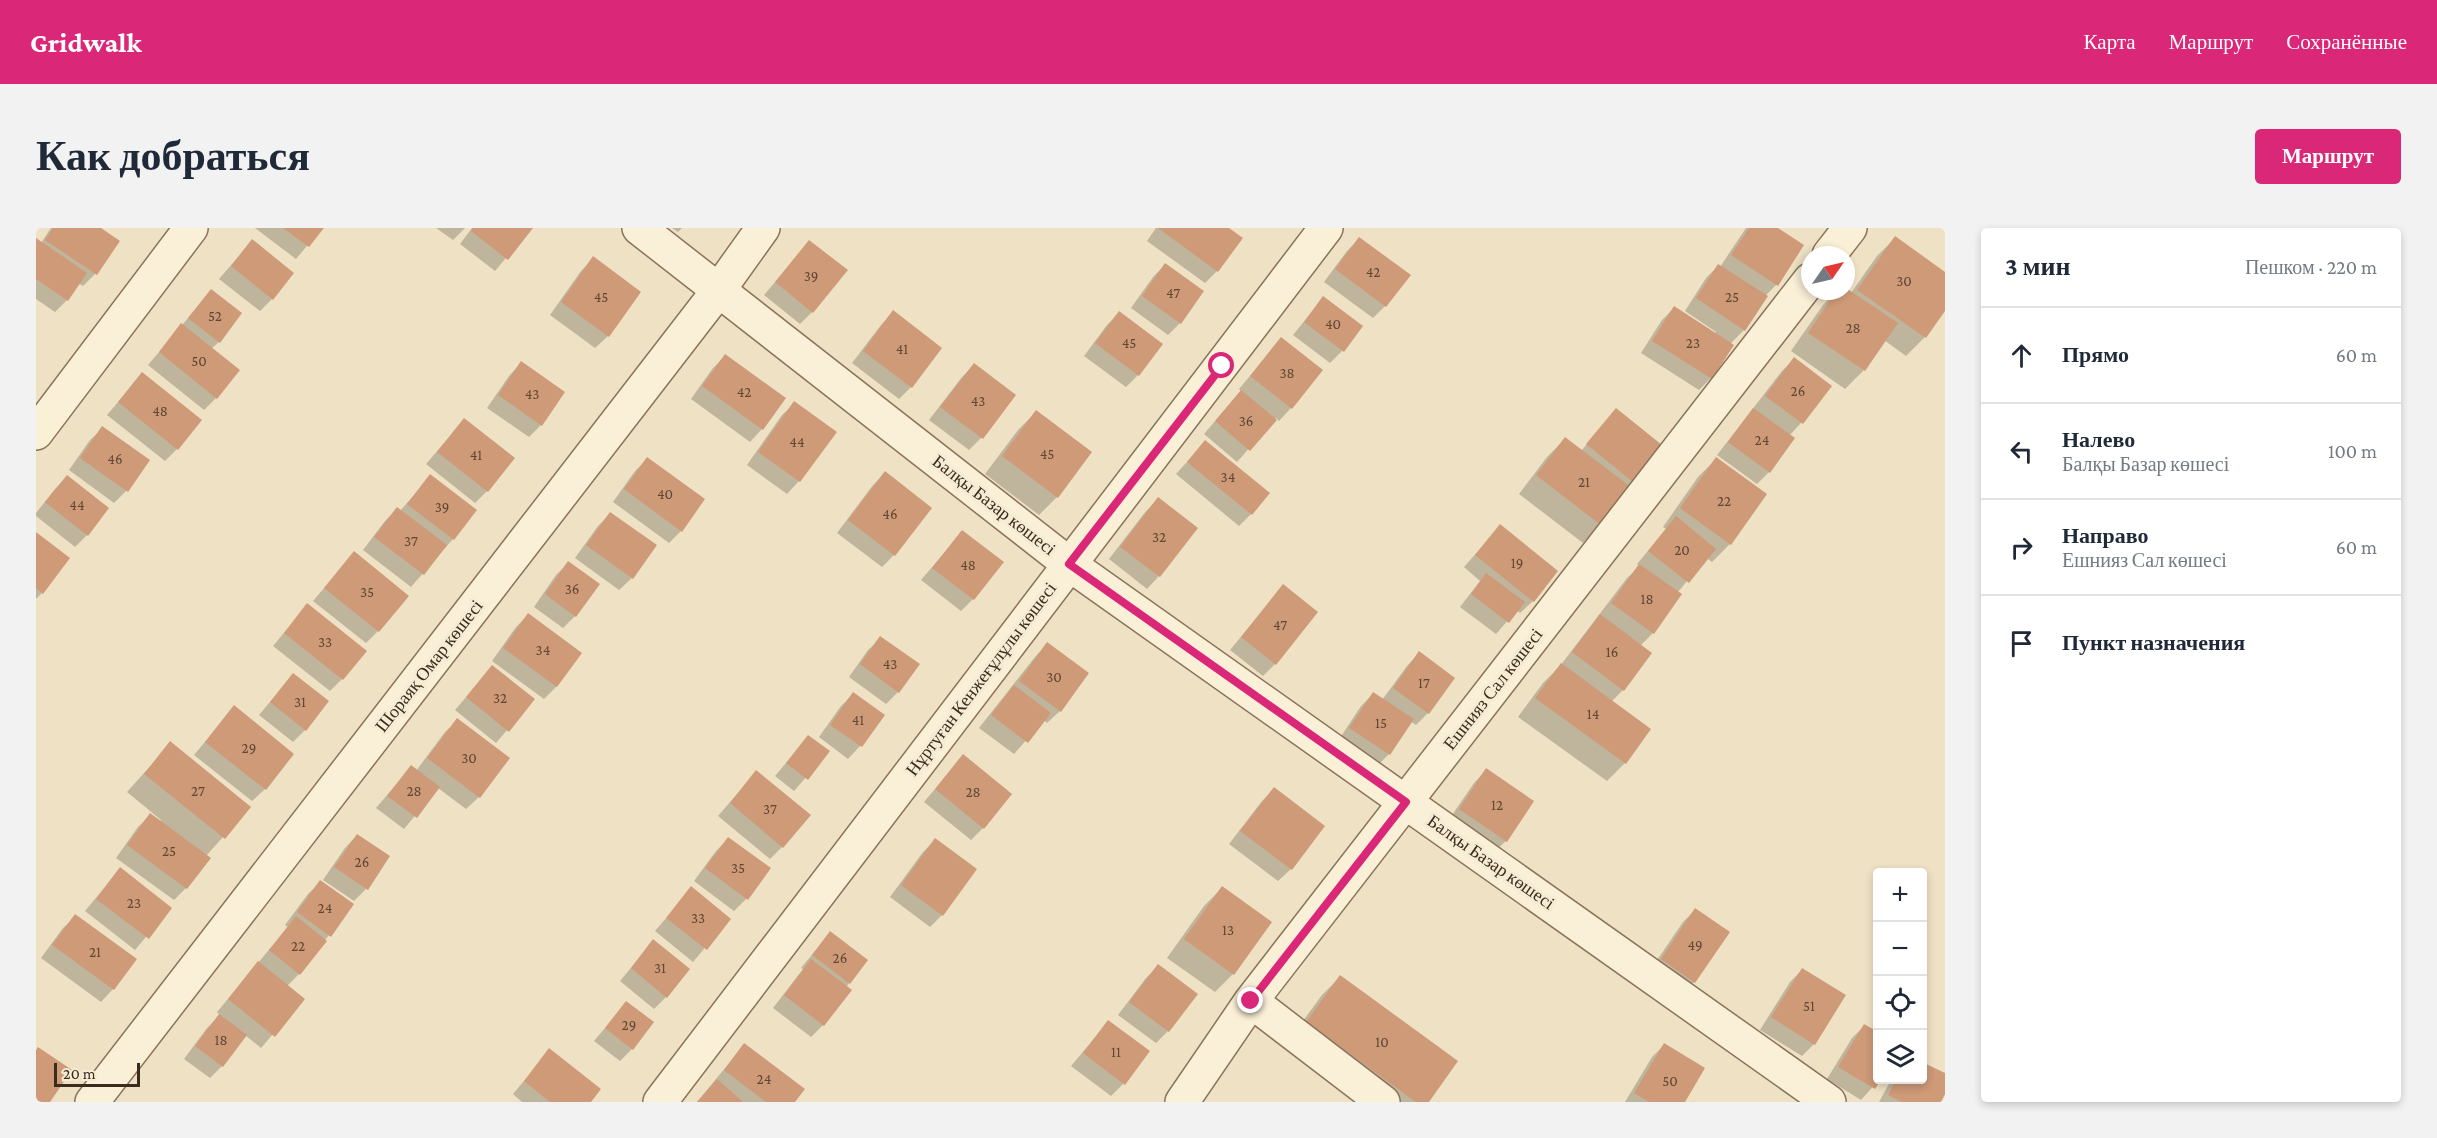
<!DOCTYPE html>
<html lang="ru">
<meta charset="utf-8">
<style>
:root{--surface:#fff;--page:#f2f2f3;--text:#1f2937;--muted:#747a83;--line:#e0e1e3;--accent:#db2777}
body{margin:0;font-family:"Crimson Pro",serif;background:var(--page);color:var(--text)}
.controls{position:absolute;right:18px;bottom:18px;display:grid;overflow:hidden;border-radius:6px;box-shadow:0 3px 9px #0003}
.controls button{width:54px;height:54px;display:grid;place-items:center;padding:0;border:0;border-bottom:2px solid var(--line);background:var(--surface);color:var(--text);font:30px sans-serif}
.compass{position:absolute;left:1765px;top:18px;width:54px;height:54px;border-radius:50%;background:var(--surface);box-shadow:0 3px 9px #0003;rotate:56deg}
.scale{position:absolute;left:18px;bottom:15px;width:86px;box-sizing:border-box;padding-left:6px;border:3px solid #3a2b1e;border-top:0;font-size:16px;line-height:21px;white-space:nowrap;color:#3a2b1e;-webkit-text-stroke:4px #f6ecd3;paint-order:stroke}
.stop{position:absolute;width:18px;height:18px;margin:-14px;border:4px solid #db2777;border-radius:50%;background:#fff}
.stop.end{background:#db2777;border-color:#fff;box-shadow:0 2px 6px #0008}
.list{margin:0;padding:0;list-style:none}
h2{display:flex;justify-content:space-between;align-items:center;height:78px;margin:0;padding:0 24px;font-size:26px}
h2 small{font-size:20px;font-weight:400;color:var(--muted)}
.list li{display:grid;grid-template-columns:39px 1fr auto;gap:18px;align-items:center;box-sizing:border-box;height:96px;padding:0 24px;border-top:2px solid var(--line)}
.list b{display:block;font-size:22px;white-space:nowrap}
.list p{margin:0;font-size:20px;white-space:nowrap;color:var(--muted)}
.list em{font-size:20px;font-style:normal;color:var(--muted)}
.icon{flex:none;width:33px;height:33px;fill:none;stroke:currentColor;stroke-width:2;stroke-linecap:round;stroke-linejoin:round}
.map{position:relative;flex:none;width:1909px;height:874px;overflow:hidden;border-radius:6px}
header{display:flex;align-items:center;gap:36px;box-sizing:border-box;height:84px;padding:0 30px;background:var(--accent);color:#fff}
header strong{font-size:28px}
nav{display:flex;gap:33px;margin-inline-start:auto;font-size:21px}
.intro{display:flex;align-items:center;justify-content:space-between;box-sizing:border-box;height:144px;padding:0 36px}
h1{margin:0;font-size:42px}
.button{padding:15px 27px;border-radius:6px;background:var(--accent);color:#fff;font-size:21px;font-weight:700}
main{display:flex;gap:36px;padding:0 36px}
aside{flex:1;background:var(--surface);border-radius:6px;box-shadow:0 3px 9px #0003}
.map>svg:first-child{display:block}
</style>
<header>
<strong>Gridwalk</strong>
<nav><a>Карта</a><a>Маршрут</a><a>Сохранённые</a></nav>
</header>
<div class="intro"><h1>Как добраться</h1><a class="button">Маршрут</a></div>
<main>
<div class="map">
<svg width="1909" height="874" viewBox="0 0 1909 874">
<rect width="100%" height="100%" fill="#efe1c4"/>
<path fill="#0003" d="M 15,0 L 62,0 L 82,13 L 59,46 L 47,58 L 42,55 L 31,72 L 19,84 L 0,71 L 0,11 L 5,15 Z
M 219,0 L 286,0 L 260,31 Z
M 400,0 L 429,0 L 417,12 Z
M 436,0 L 495,0 L 459,43 L 424,16 Z
M 636,0 L 646,0 L 642,4 Z
M 1120,0 L 1190,0 L 1181,43 L 1169,55 L 1111,13 Z
M 1739,0 L 1766,18 L 1740,57 L 1729,68 L 1708,102 L 1694,116 L 1675,150 L 1663,162 L 1605,125 L 1626,92 L 1638,80 L 1679,106 L 1680,104 L 1649,83 L 1670,50 L 1682,38 L 1684,39 L 1710,0 Z
M 1859,10 L 1909,45 L 1909,80 L 1888,110 L 1870,128 L 1848,112 L 1827,143 L 1809,161 L 1755,123 L 1787,77 L 1800,63 L 1810,62 L 1815,65 L 1841,28 Z
M 1323,11 L 1349,78 L 1337,90 L 1288,54 L 1311,23 Z
M 216,13 L 236,71 L 224,83 L 183,51 Z
M 773,14 L 776,84 L 764,96 L 728,67 Z
M 558,30 L 572,108 L 559,120 L 514,87 L 545,43 Z
M 1129,37 L 1144,95 L 1132,107 L 1095,80 L 1117,49 Z
M 175,63 L 183,114 L 175,121 L 180,170 L 168,182 L 112,137 Z
M 1287,70 L 1306,123 L 1294,135 L 1257,107 Z
M 857,84 L 875,159 L 863,171 L 816,135 L 845,97 Z
M 1083,85 L 1102,147 L 1090,159 L 1048,128 L 1071,97 Z
M 1245,111 L 1285,142 L 1255,180 L 1243,193 L 1240,190 L 1201,234 L 1168,206 L 1205,163 L 1203,161 Z
M 689,128 L 748,170 L 726,201 L 714,214 L 655,171 L 677,140 Z
M 1758,131 L 1794,158 L 1765,195 L 1753,208 L 1733,244 L 1721,256 L 1681,227 L 1746,143 Z
M 485,135 L 505,197 L 493,209 L 451,180 L 473,148 Z
M 938,137 L 978,167 L 945,210 L 933,222 L 893,192 L 926,149 Z
M 106,146 L 141,221 L 129,233 L 71,187 Z
M 759,175 L 763,253 L 751,266 L 711,237 L 746,187 Z
M 1580,182 L 1596,253 L 1565,297 L 1547,315 L 1483,266 L 1511,229 L 1529,211 L 1545,223 Z
M 1000,184 L 1021,269 L 1003,287 L 949,246 L 982,202 Z
M 428,192 L 451,263 L 439,275 L 390,236 Z
M 67,200 L 112,233 L 90,263 L 78,275 L 33,242 L 54,212 Z
M 1169,214 L 1215,286 L 1203,298 L 1140,246 Z
M 611,231 L 645,303 L 633,315 L 577,274 L 599,243 Z
M 1680,231 L 1694,316 L 1676,334 L 1671,330 L 1641,365 L 1617,405 L 1604,418 L 1587,462 L 1575,474 L 1613,502 L 1589,535 L 1571,553 L 1482,489 L 1507,455 L 1524,438 L 1591,350 L 1604,338 L 1601,336 L 1630,301 L 1627,299 L 1662,249 Z
M 849,245 L 858,327 L 846,339 L 801,305 L 837,257 Z
M 395,248 L 417,311 L 375,359 L 327,322 L 349,293 L 361,281 L 364,283 Z
M 31,249 L 51,307 L 39,319 L 0,288 L 0,285 L 19,261 Z
M 1122,271 L 1123,348 L 1111,361 L 1073,331 L 1110,283 Z
M 574,286 L 596,350 L 583,362 L 539,330 L 562,298 Z
M 1464,298 L 1520,344 L 1497,373 L 1484,385 L 1481,382 L 1460,406 L 1424,379 L 1444,353 L 1428,339 Z
M 926,304 L 937,371 L 925,383 L 885,352 Z
M 0,306 L 6,365 L 0,371 Z
M 318,325 L 342,403 L 330,415 L 277,373 Z
M 532,335 L 539,388 L 527,400 L 498,379 L 520,347 Z
M 1247,358 L 1239,436 L 1227,448 L 1194,422 Z
M 271,377 L 306,451 L 294,463 L 237,418 Z
M 492,387 L 544,425 L 520,459 L 508,471 L 456,433 L 480,399 Z
M 845,410 L 862,464 L 850,476 L 813,449 L 832,422 Z
M 1011,416 L 1024,483 L 1011,495 L 1008,492 L 978,526 L 943,500 L 999,429 Z
M 1383,425 L 1417,451 L 1392,485 L 1380,497 L 1374,493 L 1353,526 L 1341,538 L 1302,513 L 1325,478 L 1337,466 L 1346,472 L 1371,438 Z
M 456,439 L 497,472 L 460,515 L 419,482 Z
M 257,447 L 269,502 L 257,514 L 223,487 Z
M 817,466 L 847,487 L 824,518 L 812,531 L 783,509 L 805,478 Z
M 198,479 L 229,561 L 216,573 L 158,527 Z
M 422,492 L 472,530 L 443,569 L 430,581 L 402,560 L 368,601 L 340,580 L 375,539 L 380,543 L 409,504 Z
M 772,509 L 792,524 L 758,563 L 739,548 Z
M 135,515 L 213,580 L 170,628 L 150,660 L 138,672 L 80,630 L 102,599 L 114,587 L 123,594 L 125,592 L 91,564 Z
M 927,528 L 947,600 L 935,612 L 888,574 Z
M 1450,542 L 1470,613 L 1457,625 L 1412,593 L 1438,555 Z
M 720,544 L 746,619 L 734,631 L 682,588 Z
M 1238,561 L 1287,598 L 1255,641 L 1242,653 L 1193,616 L 1226,573 Z
M 321,607 L 330,661 L 318,673 L 287,652 L 309,620 Z
M 692,611 L 710,671 L 698,683 L 658,653 L 680,623 Z
M 899,612 L 906,687 L 894,699 L 854,669 L 887,624 Z
M 84,641 L 134,680 L 99,722 L 49,683 Z
M 284,654 L 316,677 L 263,746 L 251,758 L 267,771 L 225,820 L 209,807 L 186,838 L 174,850 L 148,831 L 171,800 L 184,787 L 181,784 L 252,699 L 249,697 L 272,666 Z
M 1186,660 L 1197,746 L 1179,764 L 1131,730 L 1168,678 Z
M 655,661 L 693,691 L 657,734 L 619,703 Z
M 1659,682 L 1658,754 L 1646,766 L 1613,744 L 1647,694 Z
M 40,688 L 99,731 L 77,761 L 65,774 L 5,730 L 27,700 Z
M 794,705 L 813,755 L 787,797 L 775,809 L 737,780 L 767,741 L 765,740 Z
M 617,713 L 630,769 L 618,781 L 584,753 Z
M 1122,738 L 1132,803 L 1120,815 L 1082,787 L 1110,750 Z
M 1766,742 L 1778,816 L 1766,828 L 1724,802 L 1754,754 Z
M 1304,749 L 1391,874 L 1338,874 L 1253,812 L 1286,767 Z
M 590,775 L 596,821 L 584,833 L 558,813 Z
M 1072,794 L 1087,856 L 1075,868 L 1035,838 Z
M 1828,798 L 1843,852 L 1825,872 L 1791,851 L 1816,810 Z
M 708,817 L 757,874 L 661,874 Z
M 1628,817 L 1648,874 L 1589,874 L 1616,829 Z
M 514,822 L 553,874 L 486,874 L 477,866 Z
M 1909,847 L 1909,863 L 1903,874 L 1843,874 L 1855,852 L 1886,852 Z"/>
<path fill="#ce9a78" d="M 17,0 L 65,0 L 84,13 L 61,47 L 9,12 Z
M 247,0 L 288,0 L 273,19 Z
M 437,0 L 497,0 L 472,32 L 435,3 Z
M 1122,0 L 1193,0 L 1207,10 L 1182,44 Z
M 1713,0 L 1742,0 L 1768,17 L 1742,58 L 1695,27 Z
M 1859,8 L 1909,44 L 1909,83 L 1890,110 L 1821,62 Z
M 1323,9 L 1375,47 L 1350,79 L 1299,41 Z
M 0,10 L 51,45 L 32,73 L 0,51 Z
M 216,11 L 258,45 L 237,72 L 195,38 Z
M 773,12 L 812,42 L 777,85 L 739,54 Z
M 557,28 L 605,64 L 573,109 L 525,74 Z
M 1129,35 L 1168,63 L 1145,96 L 1106,68 Z
M 1682,36 L 1732,68 L 1709,103 L 1660,70 Z
M 1810,60 L 1862,95 L 1829,143 L 1772,105 L 1800,63 L 1810,63 Z
M 175,61 L 206,85 L 184,115 L 152,90 Z
M 1287,68 L 1327,98 L 1308,124 L 1268,94 Z
M 1638,78 L 1698,117 L 1676,151 L 1616,113 Z
M 857,82 L 906,120 L 876,160 L 827,123 Z
M 1083,83 L 1127,116 L 1103,148 L 1059,115 Z
M 145,95 L 204,142 L 181,171 L 123,124 Z
M 1245,109 L 1287,142 L 1256,181 L 1214,148 Z
M 689,126 L 750,170 L 727,202 L 666,158 Z
M 1758,129 L 1796,158 L 1767,196 L 1729,168 Z
M 485,133 L 529,164 L 506,198 L 462,167 Z
M 938,135 L 980,167 L 947,211 L 904,179 Z
M 106,144 L 166,192 L 142,222 L 82,174 Z
M 1205,162 L 1241,192 L 1214,223 L 1179,193 Z
M 758,173 L 801,204 L 764,254 L 722,224 Z
M 1580,180 L 1626,217 L 1597,254 L 1550,216 Z
M 1717,180 L 1759,210 L 1734,245 L 1692,214 Z
M 1000,182 L 1056,224 L 1022,270 L 966,228 Z
M 428,190 L 479,230 L 452,264 L 401,224 Z
M 66,198 L 114,232 L 92,264 L 44,230 Z
M 1529,209 L 1596,260 L 1566,298 L 1500,247 Z
M 1169,212 L 1234,265 L 1216,287 L 1151,234 Z
M 611,229 L 669,271 L 646,304 L 588,261 Z
M 1680,229 L 1731,266 L 1695,317 L 1644,280 Z
M 849,243 L 896,280 L 859,328 L 812,292 Z
M 394,246 L 441,282 L 418,312 L 371,276 Z
M 31,247 L 73,280 L 52,308 L 9,274 Z
M 1122,269 L 1162,300 L 1124,349 L 1084,319 Z
M 361,279 L 411,317 L 388,347 L 338,309 Z
M 574,284 L 621,317 L 597,351 L 550,317 Z
M 1640,288 L 1680,321 L 1653,355 L 1612,323 Z
M 1464,296 L 1522,343 L 1498,374 L 1439,327 Z
M 926,302 L 968,334 L 938,372 L 896,340 Z
M 0,304 L 34,330 L 7,366 L 0,360 Z
M 318,323 L 373,368 L 343,404 L 288,360 Z
M 532,333 L 564,356 L 540,389 L 509,366 Z
M 1603,336 L 1646,366 L 1618,406 L 1575,375 Z
M 1450,345 L 1489,374 L 1473,395 L 1435,366 Z
M 1247,356 L 1282,384 L 1240,437 L 1205,409 Z
M 271,375 L 331,423 L 307,452 L 248,405 Z
M 492,385 L 546,425 L 521,459 L 467,420 Z
M 1564,386 L 1616,425 L 1588,463 L 1536,424 Z
M 844,408 L 884,436 L 863,465 L 824,436 Z
M 1011,414 L 1053,445 L 1025,484 L 983,453 Z
M 1383,423 L 1419,450 L 1393,486 L 1357,460 Z
M 1525,435 L 1615,501 L 1590,536 L 1499,470 Z
M 456,437 L 499,471 L 473,504 L 430,469 Z
M 257,445 L 293,473 L 270,503 L 234,474 Z
M 978,457 L 1015,485 L 992,515 L 955,487 Z
M 817,464 L 849,487 L 826,519 L 794,497 Z
M 1337,464 L 1378,491 L 1354,527 L 1313,500 Z
M 198,477 L 258,526 L 230,562 L 169,514 Z
M 421,490 L 474,530 L 444,570 L 391,530 Z
M 772,507 L 794,523 L 772,552 L 750,535 Z
M 134,513 L 215,579 L 189,611 L 108,546 Z
M 927,526 L 976,566 L 948,601 L 899,561 Z
M 375,537 L 404,559 L 381,590 L 351,568 Z
M 1450,540 L 1498,573 L 1471,614 L 1423,581 Z
M 720,542 L 775,587 L 747,620 L 694,575 Z
M 1238,559 L 1289,598 L 1256,642 L 1204,603 Z
M 114,585 L 175,630 L 151,661 L 91,617 Z
M 321,606 L 354,628 L 332,662 L 298,639 Z
M 692,609 L 735,640 L 712,672 L 669,640 Z
M 899,610 L 941,641 L 907,688 L 865,657 Z
M 84,639 L 136,680 L 113,711 L 60,671 Z
M 284,652 L 318,676 L 295,709 L 261,684 Z
M 655,658 L 695,691 L 671,722 L 630,690 Z
M 1186,658 L 1236,694 L 1198,747 L 1148,711 Z
M 1659,680 L 1694,704 L 1659,755 L 1625,731 Z
M 39,686 L 101,731 L 78,762 L 16,717 Z
M 260,688 L 291,713 L 264,747 L 233,722 Z
M 794,703 L 832,732 L 814,756 L 776,727 Z
M 617,711 L 654,741 L 631,770 L 595,740 Z
M 775,731 L 816,762 L 788,798 L 748,767 Z
M 222,733 L 269,771 L 239,809 L 192,771 Z
M 1122,736 L 1162,766 L 1133,804 L 1093,774 Z
M 1766,740 L 1810,767 L 1779,817 L 1735,789 Z
M 1304,747 L 1422,833 L 1393,874 L 1380,874 L 1270,794 Z
M 590,773 L 618,794 L 597,822 L 569,800 Z
M 183,786 L 211,807 L 187,839 L 159,818 Z
M 1072,792 L 1114,823 L 1089,857 L 1047,825 Z
M 1828,796 L 1842,804 L 1842,852 L 1845,852 L 1839,861 L 1802,839 Z
M 708,815 L 769,861 L 759,874 L 730,874 L 688,842 Z
M 1628,815 L 1669,840 L 1649,874 L 1613,874 L 1598,865 Z
M 2,819 L 36,842 L 14,874 L 0,874 L 0,822 Z
M 513,820 L 565,861 L 555,874 L 514,874 L 488,853 Z
M 1886,834 L 1909,845 L 1909,866 L 1905,874 L 1866,874 L 1852,867 L 1860,852 L 1886,852 Z
M 681,851 L 707,874 L 661,874 Z"/>
<g fill="none" stroke-linecap="round" stroke-linejoin="round">
<g stroke="#8a735a" stroke-width="36">
<path id="minor" d="M 603,0 L 1033,336 L 1793,874
M 1793,27 L 1814,0
M 0,205 L 155,0
M 1215,773 L 1347,874
M 56,874 L 682,63 L 727,0
M 624,874 L 1290,0
M 1146,874 L 1215,773 L 1774,52"/>
</g>
<use href="#minor" stroke="#faefd7" stroke-width="33"/>
</g>
<g fill="none" stroke-linecap="round" stroke-linejoin="round">
<path stroke="#db2777" stroke-width="8" d="M 1186,138 L 1033,336 L 1370,574 L 1215,773"/>
</g>
<g text-anchor="middle" dominant-baseline="central" stroke-width="6" stroke-linejoin="round" paint-order="stroke">
<g font-size="15" fill="#5f4734">
<text x="1337" y="44">42</text>
<text x="775" y="48">39</text>
<text x="1868" y="53">30</text>
<text x="1137" y="65">47</text>
<text x="565" y="69">45</text>
<text x="1696" y="69">25</text>
<text x="179" y="88">52</text>
<text x="1297" y="96">40</text>
<text x="1817" y="100">28</text>
<text x="1093" y="115">45</text>
<text x="1657" y="115">23</text>
<text x="866" y="121">41</text>
<text x="163" y="133">50</text>
<text x="1251" y="145">38</text>
<text x="1762" y="163">26</text>
<text x="708" y="164">42</text>
<text x="496" y="166">43</text>
<text x="942" y="173">43</text>
<text x="124" y="183">48</text>
<text x="1210" y="193">36</text>
<text x="1726" y="212">24</text>
<text x="761" y="214">44</text>
<text x="1011" y="226">45</text>
<text x="440" y="227">41</text>
<text x="79" y="231">46</text>
<text x="1192" y="249">34</text>
<text x="1548" y="254">21</text>
<text x="629" y="266">40</text>
<text x="1688" y="273">22</text>
<text x="41" y="277">44</text>
<text x="406" y="279">39</text>
<text x="854" y="286">46</text>
<text x="1123" y="309">32</text>
<text x="375" y="313">37</text>
<text x="1646" y="322">20</text>
<text x="1481" y="335">19</text>
<text x="932" y="337">48</text>
<text x="536" y="361">36</text>
<text x="331" y="364">35</text>
<text x="1611" y="371">18</text>
<text x="1244" y="397">47</text>
<text x="289" y="414">33</text>
<text x="507" y="422">34</text>
<text x="1576" y="424">16</text>
<text x="854" y="436">43</text>
<text x="1018" y="449">30</text>
<text x="1388" y="455">17</text>
<text x="464" y="470">32</text>
<text x="264" y="474">31</text>
<text x="1557" y="486">14</text>
<text x="822" y="492">41</text>
<text x="1345" y="495">15</text>
<text x="213" y="520">29</text>
<text x="433" y="530">30</text>
<text x="162" y="563">27</text>
<text x="378" y="563">28</text>
<text x="937" y="564">28</text>
<text x="1461" y="577">12</text>
<text x="734" y="581">37</text>
<text x="133" y="623">25</text>
<text x="326" y="634">26</text>
<text x="702" y="640">35</text>
<text x="98" y="675">23</text>
<text x="289" y="680">24</text>
<text x="662" y="690">33</text>
<text x="1192" y="702">13</text>
<text x="1659" y="717">49</text>
<text x="262" y="718">22</text>
<text x="59" y="724">21</text>
<text x="804" y="730">26</text>
<text x="624" y="740">31</text>
<text x="1773" y="778">51</text>
<text x="593" y="797">29</text>
<text x="185" y="812">18</text>
<text x="1346" y="814">10</text>
<text x="1080" y="824">11</text>
<text x="728" y="851">24</text>
<text x="1634" y="853">50</text>
</g>
<g font-size="18" fill="#3a2b1e" stroke="#f6ecd3">
<text transform="translate(958 277) rotate(38)">Балқы Базар көшесі</text>
<text transform="translate(393 438) rotate(-52)">Шораяқ Омар көшесі</text>
<text transform="translate(945 451) rotate(-53)">Нұртуған Кенжеғұлұлы көшесі</text>
<text transform="translate(1457 461) rotate(-52)">Ешнияз Сал көшесі</text>
<text transform="translate(1455 634) rotate(35)">Балқы Базар көшесі</text>
</g>
</g>
</svg>
<div class="controls">
<button>+</button>
<button>−</button>
<button><svg class="icon" aria-label="locate" viewBox="0 0 24 24"><circle cx="12" cy="12" r="6"/><path d="M12 2v4M12 18v4M2 12h4M18 12h4"/></svg></button>
<button><svg class="icon" aria-label="layers" viewBox="0 0 24 24"><path d="M12 4l9 5-9 5-9-5zM3 14l9 5 9-5"/></svg></button>
</div>
<svg class="compass" viewBox="-18 -18 36 36"><path d="M0-13l5 13h-10z" fill="#e53935"/><path d="M0 13l5-13h-10z" fill="#747a83"/></svg>
<div class="scale">20 m</div>
<div class="stop" style="left:1186px;top:138px"></div>
<div class="stop end" style="left:1215px;top:773px"></div>
</div>
<aside>
<h2>3 мин<small>Пешком · 220 m</small></h2>
<ul class="list">
<li><svg class="icon" aria-label="ahead" viewBox="0 0 24 24"><path d="M12 20V5M6 11l6-6 6 6"/></svg><div><b>Прямо</b></div><em>60 m</em></li>
<li><svg class="icon" aria-label="left" viewBox="0 0 24 24"><path d="M17 20v-9H6M10 6l-5 5 5 5"/></svg><div><b>Налево</b><p>Балқы Базар көшесі</p></div><em>100 m</em></li>
<li><svg class="icon" aria-label="right" viewBox="0 0 24 24"><path d="M7 20v-9h11M14 6l5 5-5 5"/></svg><div><b>Направо</b><p>Ешнияз Сал көшесі</p></div><em>60 m</em></li>
<li><svg class="icon" aria-label="arrive" viewBox="0 0 24 24"><path d="M6 21V4h12l-3 4 3 4H6"/></svg><div><b>Пункт назначения</b></div></li>
</ul>
</aside>
</main>
